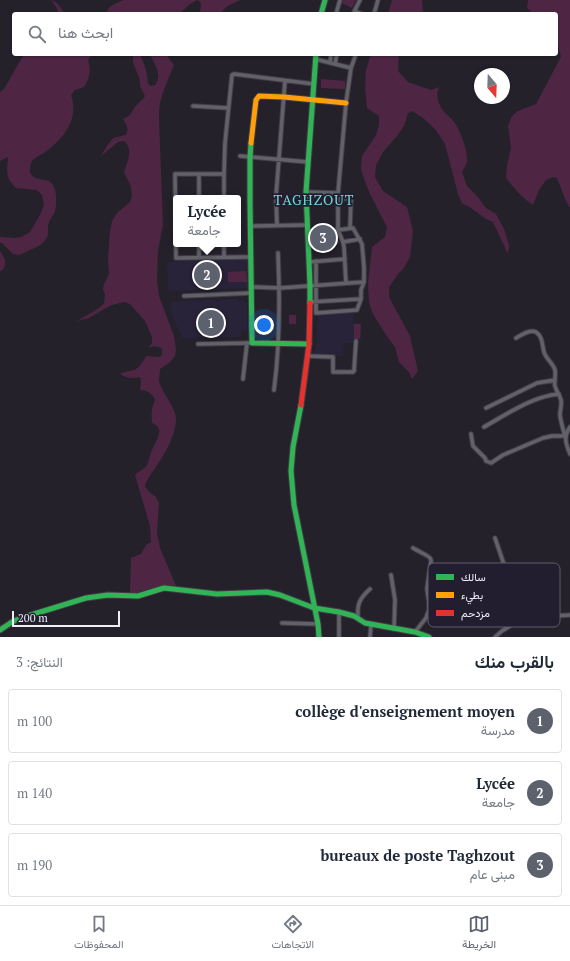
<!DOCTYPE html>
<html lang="ar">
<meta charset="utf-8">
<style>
:root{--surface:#fff;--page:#f6f6f7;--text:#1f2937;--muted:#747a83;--line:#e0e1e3;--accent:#5d616e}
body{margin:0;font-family:"PT Serif",Vazirmatn,serif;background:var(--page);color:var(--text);direction:rtl}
.compass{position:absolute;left:474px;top:68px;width:36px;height:36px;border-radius:50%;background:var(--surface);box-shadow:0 1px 3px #0004;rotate:161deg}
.scale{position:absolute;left:12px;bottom:10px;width:108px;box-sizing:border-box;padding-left:4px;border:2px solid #efedf9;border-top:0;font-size:11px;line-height:14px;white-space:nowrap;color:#efedf9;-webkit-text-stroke:3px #221d2f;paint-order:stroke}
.you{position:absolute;left:264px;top:325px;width:14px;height:14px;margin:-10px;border:3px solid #fff;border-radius:50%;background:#1a73e8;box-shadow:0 0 0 6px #1a73e833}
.badge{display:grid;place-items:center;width:26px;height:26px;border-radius:50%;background:var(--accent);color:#fff;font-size:13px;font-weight:700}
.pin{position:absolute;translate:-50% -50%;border:2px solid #fff;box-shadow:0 1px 4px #0006}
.popup{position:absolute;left:173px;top:195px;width:68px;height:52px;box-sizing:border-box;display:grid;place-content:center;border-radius:4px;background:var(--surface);filter:drop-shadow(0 1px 3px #0005);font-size:13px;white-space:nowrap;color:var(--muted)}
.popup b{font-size:15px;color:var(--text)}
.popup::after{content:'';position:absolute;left:50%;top:100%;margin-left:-8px;border:8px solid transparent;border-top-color:var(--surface)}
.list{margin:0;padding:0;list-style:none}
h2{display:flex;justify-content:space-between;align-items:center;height:52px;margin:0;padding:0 16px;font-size:17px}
h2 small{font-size:13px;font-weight:400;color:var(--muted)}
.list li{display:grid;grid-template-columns:26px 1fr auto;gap:12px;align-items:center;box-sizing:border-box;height:64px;margin:0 8px 8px;padding:0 8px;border:1px solid var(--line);border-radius:4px}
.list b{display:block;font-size:15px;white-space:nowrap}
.list p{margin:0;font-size:13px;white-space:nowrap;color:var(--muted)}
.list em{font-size:13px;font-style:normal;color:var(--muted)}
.icon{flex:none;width:22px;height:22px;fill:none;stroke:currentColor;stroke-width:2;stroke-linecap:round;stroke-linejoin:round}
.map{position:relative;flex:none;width:570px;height:637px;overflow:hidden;direction:ltr}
.search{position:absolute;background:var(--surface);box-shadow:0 1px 3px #0004;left:12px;right:12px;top:12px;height:44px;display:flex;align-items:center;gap:10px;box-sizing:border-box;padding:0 14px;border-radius:4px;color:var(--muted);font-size:15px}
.sheet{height:268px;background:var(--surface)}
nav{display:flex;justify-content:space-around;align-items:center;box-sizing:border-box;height:56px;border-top:1px solid var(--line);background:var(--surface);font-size:11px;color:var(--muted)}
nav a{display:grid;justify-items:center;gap:2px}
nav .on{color:var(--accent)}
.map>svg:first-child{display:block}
</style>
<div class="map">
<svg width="570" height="637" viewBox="0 0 570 637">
<rect width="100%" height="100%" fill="#24212b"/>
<path fill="#282338" d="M 247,259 L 248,288 L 168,291 L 167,262 Z
M 235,299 L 238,299 L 238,301 L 240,301 L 242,299 L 247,303 L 247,330 L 241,331 L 241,337 L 182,338 L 172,316 L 170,302 L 185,301 L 187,300 L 189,301 L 205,300 L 215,300 L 217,302 L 220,300 Z
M 354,313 L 353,323 L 361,323 L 361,340 L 353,339 L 353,343 L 344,343 L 343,356 L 315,354 L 318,315 Z"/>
<path fill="#4e2644" d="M 51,0 C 58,2 61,8 65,14 L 58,14 L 57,8 Z
M 123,0 L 240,0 C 233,4 224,6 221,14 L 200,14 L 201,4 L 200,2 L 197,0 L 190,4 L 179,14 L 107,14 C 107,5 116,4 123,0 Z
M 343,0 L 356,0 L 352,8 L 342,3 Z
M 392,0 L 422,0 L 423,14 L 388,14 Z
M 528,0 L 570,0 L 570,208 L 566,201 L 557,178 L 553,177 L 546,180 L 539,190 L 533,205 C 522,198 514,188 506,178 L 507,165 L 511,148 L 508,126 L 512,116 L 518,111 L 536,104 L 561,57 L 556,38 L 556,14 L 534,14 L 527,8 Z
M 24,54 L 92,54 L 88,60 C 91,71 90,77 84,87 L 75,90 L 71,95 C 72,98 73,101 73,104 C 76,123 60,142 45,152 C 41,155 33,158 31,163 C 30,165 30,170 30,172 C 34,184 50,175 54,187 C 57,194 57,206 54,214 C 52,217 50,219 49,222 C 47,227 49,232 47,237 C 43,246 35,247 28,251 C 25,252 22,254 19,255 C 17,255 15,254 13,254 L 2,243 L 0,243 L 0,237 L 15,238 L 21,237 L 30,232 L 41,213 L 44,204 L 42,195 L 37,190 L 16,188 C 5,177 7,172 8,157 L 0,161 L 0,92 L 4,89 Z
M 132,54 L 140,54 C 144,63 148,74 148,84 L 151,86 L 155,85 C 163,74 154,64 150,54 L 167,54 L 167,56 L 174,65 C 169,78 163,90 160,103 C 159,108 159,114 159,120 L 163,224 L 158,251 L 157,280 L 159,296 L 174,336 L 176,349 L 175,356 L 169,363 L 160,369 C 160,372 159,377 159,381 C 162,393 177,409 176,420 C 175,436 166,452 157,465 C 153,472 147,478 145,486 L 149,492 L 156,497 L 159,503 L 157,533 L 160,548 L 176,586 C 168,585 161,586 153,588 C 144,590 138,594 130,593 L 131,558 L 141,554 L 146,545 L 151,542 L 150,526 L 135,475 C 138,471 144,470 147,465 C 149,460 150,455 152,450 C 156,441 166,428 152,423 C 152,419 151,414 152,409 C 153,405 154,403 155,399 C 150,392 148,391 140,390 L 141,382 L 140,377 C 133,379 126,378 120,374 C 125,371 131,371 136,369 C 141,366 143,360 147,356 L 159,357 L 162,355 L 162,348 L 154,346 L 148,348 L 152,343 L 152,337 L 145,321 L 130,304 L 124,302 L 112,305 L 104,309 L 89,318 L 77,321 L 96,310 L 104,304 L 105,295 L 103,289 L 104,284 L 109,274 L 108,258 L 110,232 L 112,221 L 117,213 L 130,202 L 132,195 L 131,187 L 124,172 C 127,163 134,149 124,141 L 118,142 L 101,156 L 107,146 L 113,138 L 126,135 C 129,129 127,125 123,119 C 132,115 130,114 135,107 C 138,103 142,101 145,96 L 140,86 L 140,80 L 133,62 L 133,56 Z
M 371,54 L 399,54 L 398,71 L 408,82 L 431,90 L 439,87 C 435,96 439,106 445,113 C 448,116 452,118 454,122 C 460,130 468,151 467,161 C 466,165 464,169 462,172 L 467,186 L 477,196 L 486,208 L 496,214 L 504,229 L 509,245 L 508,254 L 493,222 L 486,219 L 471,208 L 462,203 L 458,194 L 445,144 L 435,129 L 422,117 L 412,111 L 408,113 L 404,126 L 397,136 L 383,152 L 376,165 L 375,177 L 383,191 L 407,207 L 413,231 L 410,257 L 404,268 L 398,274 L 389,287 L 389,297 L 410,336 L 418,371 L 412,379 L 409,372 L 399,362 L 395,347 L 386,335 L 373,314 L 369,302 L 368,284 L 370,265 L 372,247 L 385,237 L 387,227 L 370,194 L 362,173 L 361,166 L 362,156 L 376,135 L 379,125 L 379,116 L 367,108 L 365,87 L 366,70 Z
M 321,79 L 345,81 L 345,89 L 321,88 Z
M 0,251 C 6,260 8,265 0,272 Z
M 246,271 L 247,282 L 228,282 L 228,272 Z
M 289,315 L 296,315 L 296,324 L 289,324 Z
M 354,324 L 361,324 L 360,339 L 354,339 Z"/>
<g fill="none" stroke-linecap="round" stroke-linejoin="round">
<g stroke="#3f3c45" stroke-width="5.5">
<path id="street" d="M 355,11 L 362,14
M 336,14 L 340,0
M 353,14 L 360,0
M 374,14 L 378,0
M 315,59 L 351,68
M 330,63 L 331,54
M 335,64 L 337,54
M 193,106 L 228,108
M 240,156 L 308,162
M 224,174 L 175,174 L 175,176 L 176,258 L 250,257
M 306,192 L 338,193
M 199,198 L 199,174
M 224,198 L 224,174 L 225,143 L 232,75 L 234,74 L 314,84
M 338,198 L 351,199 L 350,228
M 277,225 L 276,196 L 285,81
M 250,226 L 307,225
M 308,231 L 338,230 L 353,228 L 362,244 L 364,267 L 364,282 L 361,290 L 361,299 L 357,310 L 316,313 L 316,261
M 343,242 L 360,239
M 224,244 L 224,257
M 308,244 L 336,242
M 199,257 L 199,244
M 309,262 L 345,259
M 346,283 L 344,247 L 343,242 L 338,230 L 338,193 L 346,103 L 351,68 L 356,54
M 251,287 L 280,288 L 364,282
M 184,296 L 251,293
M 309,302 L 361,299
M 198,344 L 252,343
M 308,356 L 333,357 L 333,372 L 353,372 L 354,371 L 356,341
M 243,379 L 247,343
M 274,390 C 280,345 280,299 278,253
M 486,408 L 537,383 L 555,380
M 484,427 C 507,414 533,396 559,394
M 570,427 C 563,437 566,444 570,454
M 471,434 L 473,446 L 485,458 L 486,461 L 491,463 L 503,455 L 543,438 L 552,436 L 565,436 C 563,429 561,423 560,415 C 560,410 562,405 561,400 C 560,395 556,391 555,386 C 554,380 556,375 555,370 C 553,363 546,359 544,352 C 542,345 543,337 536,332 C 530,329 521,335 516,338
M 495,538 L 512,588 L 526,621
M 413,548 C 416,550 429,556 430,558 C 431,559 431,560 431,561 L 427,589 L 429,602 L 429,610 L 426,618 L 415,632
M 391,575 L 395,600 L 394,629
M 358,619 C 357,604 359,599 370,589
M 282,623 L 318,624
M 339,637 L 339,612
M 370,637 L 371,625
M 495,637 L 502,631 L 513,624 L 538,617 L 570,615"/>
</g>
<g stroke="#3f3c45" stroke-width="7">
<path id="fast" d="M 321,14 L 325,0
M 251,143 L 250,157 L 250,202 L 252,343 L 309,344
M 310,303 L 310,285 L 306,192 L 316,54
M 301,405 L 293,447 L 291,471 L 294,505 L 318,624 L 319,637
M 0,630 L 12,622 L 21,618 L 86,598 L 108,595 L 138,596 L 164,588 L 217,594 L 267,592 L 280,595 L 314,608 L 339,612 L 354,616 L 365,623 L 415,632 L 429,637"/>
</g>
<g stroke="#3f3c45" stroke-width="7">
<path id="slow" d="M 251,143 L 256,100 L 259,96 L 284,97 L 346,103"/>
</g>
<g stroke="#3f3c45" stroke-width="7">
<path id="jam" d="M 301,405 L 309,344 L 310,303"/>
</g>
<use href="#street" stroke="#626068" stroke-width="3.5"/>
<use href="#fast" stroke="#30b455" stroke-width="5"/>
<use href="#slow" stroke="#ff9f0a" stroke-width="5"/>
<use href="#jam" stroke="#e5322d" stroke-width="5"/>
</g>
<g text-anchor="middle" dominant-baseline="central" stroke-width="3.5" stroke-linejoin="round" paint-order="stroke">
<g font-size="14" letter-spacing="1" fill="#6fdbd7" stroke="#221d2f">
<text x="314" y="199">TAGHZOUT</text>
</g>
</g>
<rect x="428" y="563" width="132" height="64" rx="6" fill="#221d2f" stroke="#605b6c" stroke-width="1"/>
<rect x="436" y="574" width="18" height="6" fill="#30b455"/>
<rect x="436" y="592" width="18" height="6" fill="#ff9f0a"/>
<rect x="436" y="610" width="18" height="6" fill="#e5322d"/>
<g font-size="11" fill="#efedf9">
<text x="461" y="581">سالك</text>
<text x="461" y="599">بطيء</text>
<text x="461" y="617">مزدحم</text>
</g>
</svg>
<svg class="compass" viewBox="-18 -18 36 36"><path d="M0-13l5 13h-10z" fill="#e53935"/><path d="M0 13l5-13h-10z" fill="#747a83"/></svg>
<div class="scale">200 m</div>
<div class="you"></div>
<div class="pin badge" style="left:211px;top:323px">1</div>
<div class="pin badge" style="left:207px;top:275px">2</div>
<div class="popup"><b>Lycée</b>جامعة</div>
<div class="pin badge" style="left:323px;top:238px">3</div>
<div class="search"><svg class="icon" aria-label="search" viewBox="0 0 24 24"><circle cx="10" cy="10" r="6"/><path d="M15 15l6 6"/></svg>ابحث هنا</div>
</div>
<section class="sheet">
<h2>بالقرب منك<small>النتائج: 3</small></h2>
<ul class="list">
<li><span class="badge">1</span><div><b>collège d'enseignement moyen</b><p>مدرسة</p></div><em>100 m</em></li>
<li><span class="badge">2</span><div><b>Lycée</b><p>جامعة</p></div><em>140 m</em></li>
<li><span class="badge">3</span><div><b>bureaux de poste Taghzout</b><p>مبنى عام</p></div><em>190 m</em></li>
</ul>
</section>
<nav>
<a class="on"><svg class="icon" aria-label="map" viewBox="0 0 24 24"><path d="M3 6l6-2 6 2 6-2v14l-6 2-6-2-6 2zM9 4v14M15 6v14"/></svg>الخريطة</a>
<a><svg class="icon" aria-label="directions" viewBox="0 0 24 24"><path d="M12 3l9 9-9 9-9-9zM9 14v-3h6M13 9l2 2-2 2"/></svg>الاتجاهات</a>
<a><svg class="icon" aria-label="saved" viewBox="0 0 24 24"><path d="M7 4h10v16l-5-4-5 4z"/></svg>المحفوظات</a>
</nav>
